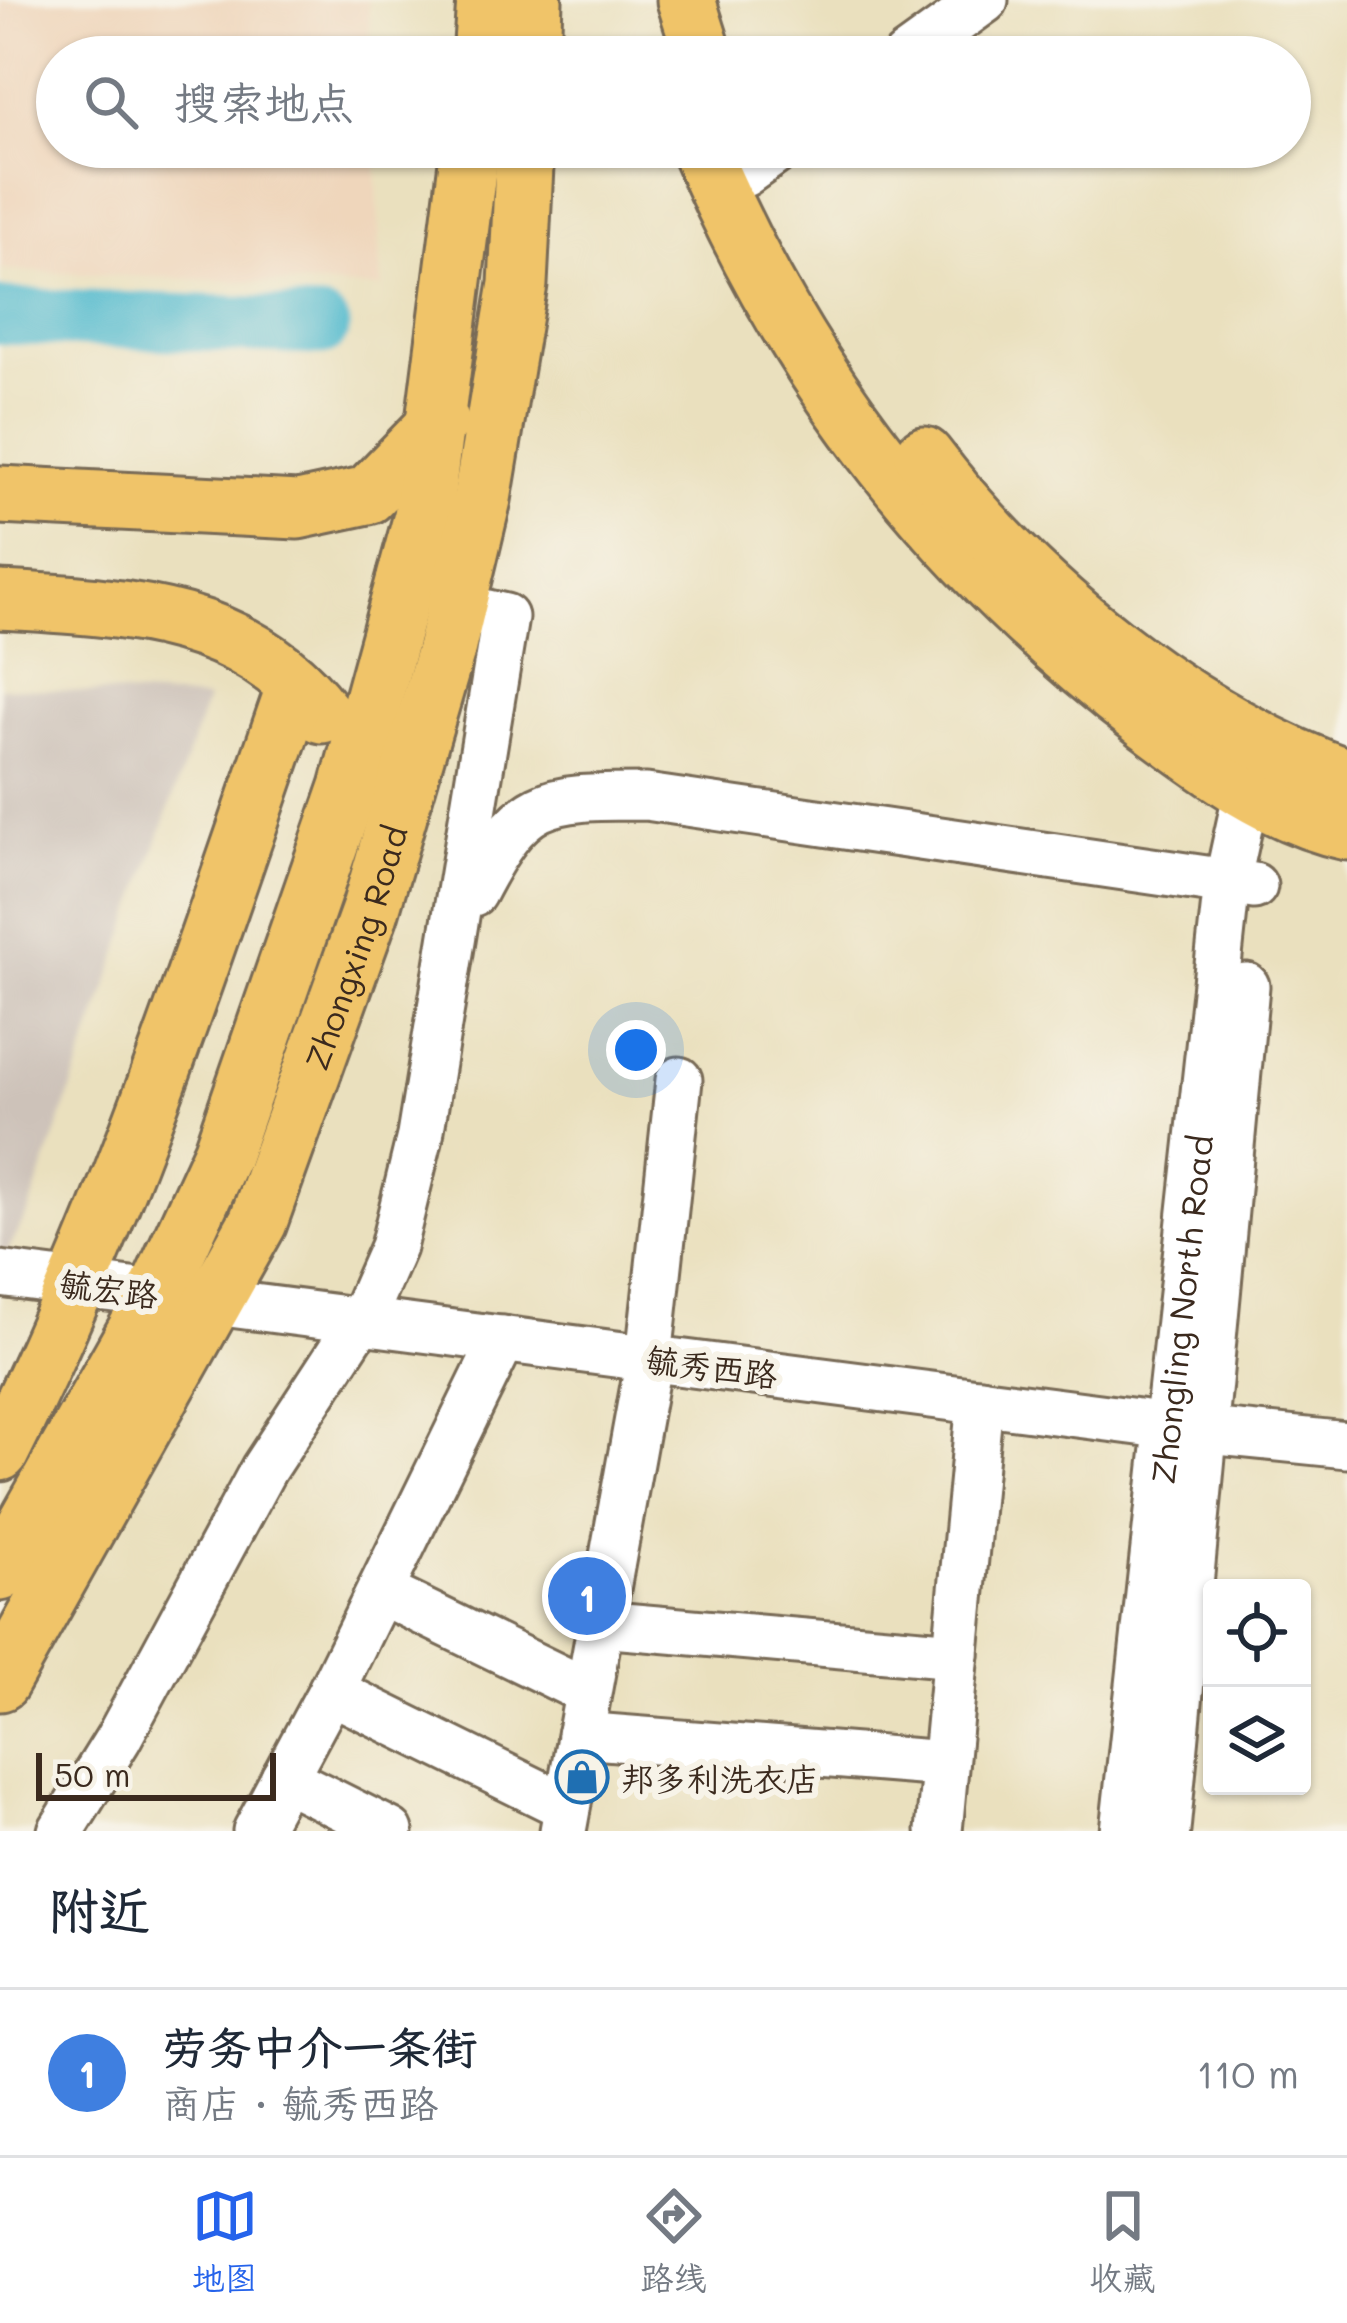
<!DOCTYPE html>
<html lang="zh">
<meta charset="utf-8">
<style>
:root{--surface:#fff;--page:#f2f2f3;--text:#1f2937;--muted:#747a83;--line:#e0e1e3;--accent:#2563eb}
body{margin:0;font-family:Mali,"LXGW WenKai TC",sans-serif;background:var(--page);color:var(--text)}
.controls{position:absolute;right:36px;bottom:36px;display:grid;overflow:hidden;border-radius:12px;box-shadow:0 3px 9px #0004}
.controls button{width:108px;height:108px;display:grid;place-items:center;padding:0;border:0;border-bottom:3px solid var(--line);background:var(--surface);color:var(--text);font:60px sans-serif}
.scale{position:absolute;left:36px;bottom:30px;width:240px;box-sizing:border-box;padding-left:12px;border:6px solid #3b2a1e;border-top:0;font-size:33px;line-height:42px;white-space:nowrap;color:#3b2a1e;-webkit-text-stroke:9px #f7f3e8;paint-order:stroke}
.you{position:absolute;left:636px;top:1050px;width:42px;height:42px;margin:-30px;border:9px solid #fff;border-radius:50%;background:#1a73e8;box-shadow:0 0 0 18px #1a73e833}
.badge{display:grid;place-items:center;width:78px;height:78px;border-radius:50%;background:var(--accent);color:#fff;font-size:39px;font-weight:700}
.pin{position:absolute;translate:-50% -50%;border:6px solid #fff;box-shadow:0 3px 12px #0006}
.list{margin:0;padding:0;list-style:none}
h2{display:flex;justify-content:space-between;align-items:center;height:156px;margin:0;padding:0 48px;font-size:51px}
h2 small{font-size:39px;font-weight:400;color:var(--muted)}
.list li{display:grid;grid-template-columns:78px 1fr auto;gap:36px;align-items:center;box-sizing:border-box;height:168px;padding:0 48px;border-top:3px solid var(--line)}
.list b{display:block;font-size:45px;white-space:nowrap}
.list p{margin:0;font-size:39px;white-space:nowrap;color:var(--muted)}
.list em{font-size:39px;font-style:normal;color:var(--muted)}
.icon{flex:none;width:66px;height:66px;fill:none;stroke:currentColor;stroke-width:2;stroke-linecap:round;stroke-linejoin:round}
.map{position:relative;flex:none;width:1347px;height:1831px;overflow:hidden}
.search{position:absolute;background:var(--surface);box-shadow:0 3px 9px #0004;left:36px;right:36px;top:36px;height:132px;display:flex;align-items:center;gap:30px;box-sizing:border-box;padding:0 42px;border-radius:66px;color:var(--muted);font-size:45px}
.sheet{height:324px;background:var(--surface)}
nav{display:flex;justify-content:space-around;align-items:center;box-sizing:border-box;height:168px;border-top:3px solid var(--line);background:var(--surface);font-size:33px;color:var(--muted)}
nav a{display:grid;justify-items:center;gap:6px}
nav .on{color:var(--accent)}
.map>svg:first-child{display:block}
</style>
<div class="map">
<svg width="1347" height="1831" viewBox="0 0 1347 1831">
<rect width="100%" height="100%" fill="#f7f3e8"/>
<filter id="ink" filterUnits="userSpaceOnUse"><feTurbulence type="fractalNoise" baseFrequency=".00833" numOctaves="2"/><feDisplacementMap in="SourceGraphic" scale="24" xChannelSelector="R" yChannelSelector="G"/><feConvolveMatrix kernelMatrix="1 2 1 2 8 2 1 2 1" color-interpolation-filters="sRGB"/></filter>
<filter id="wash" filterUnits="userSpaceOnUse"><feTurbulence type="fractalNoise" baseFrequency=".004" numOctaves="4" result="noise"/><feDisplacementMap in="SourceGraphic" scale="48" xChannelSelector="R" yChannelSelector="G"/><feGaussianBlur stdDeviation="2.7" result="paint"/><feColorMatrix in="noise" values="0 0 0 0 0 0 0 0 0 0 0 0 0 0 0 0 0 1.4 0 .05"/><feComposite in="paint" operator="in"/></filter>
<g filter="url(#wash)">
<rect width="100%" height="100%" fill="#eae0be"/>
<path fill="#efd6bb" d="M 0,0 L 368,0 L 371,57 L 57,57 L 57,147 L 375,147 L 382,288 L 0,270 Z"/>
<path fill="#cdc2b9" d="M 0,687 L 207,699 L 29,1211 L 0,1264 Z"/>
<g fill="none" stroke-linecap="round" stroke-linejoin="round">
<path stroke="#4fb9cd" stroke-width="57" d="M 0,316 L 321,327"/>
</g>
</g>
<g filter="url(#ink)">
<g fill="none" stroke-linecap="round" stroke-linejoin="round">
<g stroke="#786a56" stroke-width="51">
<g id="minor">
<path d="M 906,57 L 985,0"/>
<path d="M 744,174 L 782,147"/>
<path d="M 473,893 C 523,797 541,797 646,797 L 1254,886"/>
<path d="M 0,1274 L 1208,1431 L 1347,1445"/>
<path d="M 380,1591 L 588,1692"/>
<path d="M 600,1624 L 956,1655"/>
<path d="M 331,1691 L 567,1807"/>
<path d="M 580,1735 L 945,1764"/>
<path d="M 284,1778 L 390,1831"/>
<path d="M 61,1831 L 118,1739 L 263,1470 L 361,1320 L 393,1247 L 420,1136 L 505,617 L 456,606"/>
<path d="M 256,1831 L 331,1691 L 503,1339"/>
<path d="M 563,1831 L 649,1358 L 679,1080"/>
<path d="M 939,1831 L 980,1401"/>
<path id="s1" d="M 1123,1831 L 1227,883 L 1254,758"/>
<path d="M 1167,1831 L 1246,986"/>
</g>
</g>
<g stroke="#786a56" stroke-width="63">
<g id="major">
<path d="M 686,0 L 704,57"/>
<path d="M 482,57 L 486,0"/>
<path d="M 531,57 L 533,0"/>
<path d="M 699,147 C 799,384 946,567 1149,722 C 1209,767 1272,815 1347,831"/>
<path d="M 924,456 C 1028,593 1185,720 1347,778"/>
<path d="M 0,495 L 298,510 L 368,495 L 440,421"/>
<path d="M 0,600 C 120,607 243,610 322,714"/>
<path d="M 0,1452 C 123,1206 206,945 296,685"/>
<path d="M 0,1572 L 157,1294 L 222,1153 L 349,787 L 423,516 L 470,147"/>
<path id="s2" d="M 0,1682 L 258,1222 L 370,911 L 446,650 L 482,499 L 518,284 L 525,147"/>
</g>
</g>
<use href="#minor" stroke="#fff" stroke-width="45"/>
<use href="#major" stroke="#f0c469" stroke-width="57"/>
</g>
</g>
<defs>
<g id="shop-ring" transform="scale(2.7)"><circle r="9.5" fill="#f7f3e8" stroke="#1f6fb2" stroke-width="1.5"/><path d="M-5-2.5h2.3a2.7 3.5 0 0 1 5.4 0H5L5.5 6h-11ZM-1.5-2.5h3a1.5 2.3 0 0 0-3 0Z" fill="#1f6fb2"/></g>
</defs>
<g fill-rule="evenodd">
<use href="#shop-ring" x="582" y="1777"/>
</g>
<g text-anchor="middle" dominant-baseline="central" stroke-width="12" stroke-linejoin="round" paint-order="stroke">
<g font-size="33" fill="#3b2a1e" stroke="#f7f3e8">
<text stroke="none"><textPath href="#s2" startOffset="819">Zhongxing Road</textPath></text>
<text transform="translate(109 1288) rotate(7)">毓宏路</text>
<text stroke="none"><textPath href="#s1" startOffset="525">Zhongling North Road</textPath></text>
<text transform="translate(712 1366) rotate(7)">毓秀西路</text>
</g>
<g font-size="33" fill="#3b2a1e" stroke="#f7f3e8" text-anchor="start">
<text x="621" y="1777">邦多利洗衣店</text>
</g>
</g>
</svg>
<div class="controls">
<button><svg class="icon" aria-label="locate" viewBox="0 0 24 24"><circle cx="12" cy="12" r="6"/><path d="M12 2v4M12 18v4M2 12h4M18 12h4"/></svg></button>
<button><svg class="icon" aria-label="layers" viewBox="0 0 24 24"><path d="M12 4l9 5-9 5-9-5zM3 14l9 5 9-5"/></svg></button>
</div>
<div class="scale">50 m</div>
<div class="you"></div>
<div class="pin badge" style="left:587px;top:1596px;background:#3f7fe0">1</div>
<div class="search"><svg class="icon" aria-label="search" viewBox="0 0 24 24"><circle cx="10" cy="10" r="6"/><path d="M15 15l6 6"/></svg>搜索地点</div>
</div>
<section class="sheet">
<h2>附近<small></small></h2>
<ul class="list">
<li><span class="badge" style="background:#3f7fe0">1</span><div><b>劳务中介一条街</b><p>商店 · 毓秀西路</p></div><em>110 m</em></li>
</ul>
</section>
<nav>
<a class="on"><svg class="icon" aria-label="map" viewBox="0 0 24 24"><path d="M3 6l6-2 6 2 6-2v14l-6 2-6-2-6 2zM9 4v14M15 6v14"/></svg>地图</a>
<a><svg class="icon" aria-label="directions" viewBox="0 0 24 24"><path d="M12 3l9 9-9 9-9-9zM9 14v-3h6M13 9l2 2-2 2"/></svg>路线</a>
<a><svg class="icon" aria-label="saved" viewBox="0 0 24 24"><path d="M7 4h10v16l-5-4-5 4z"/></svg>收藏</a>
</nav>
